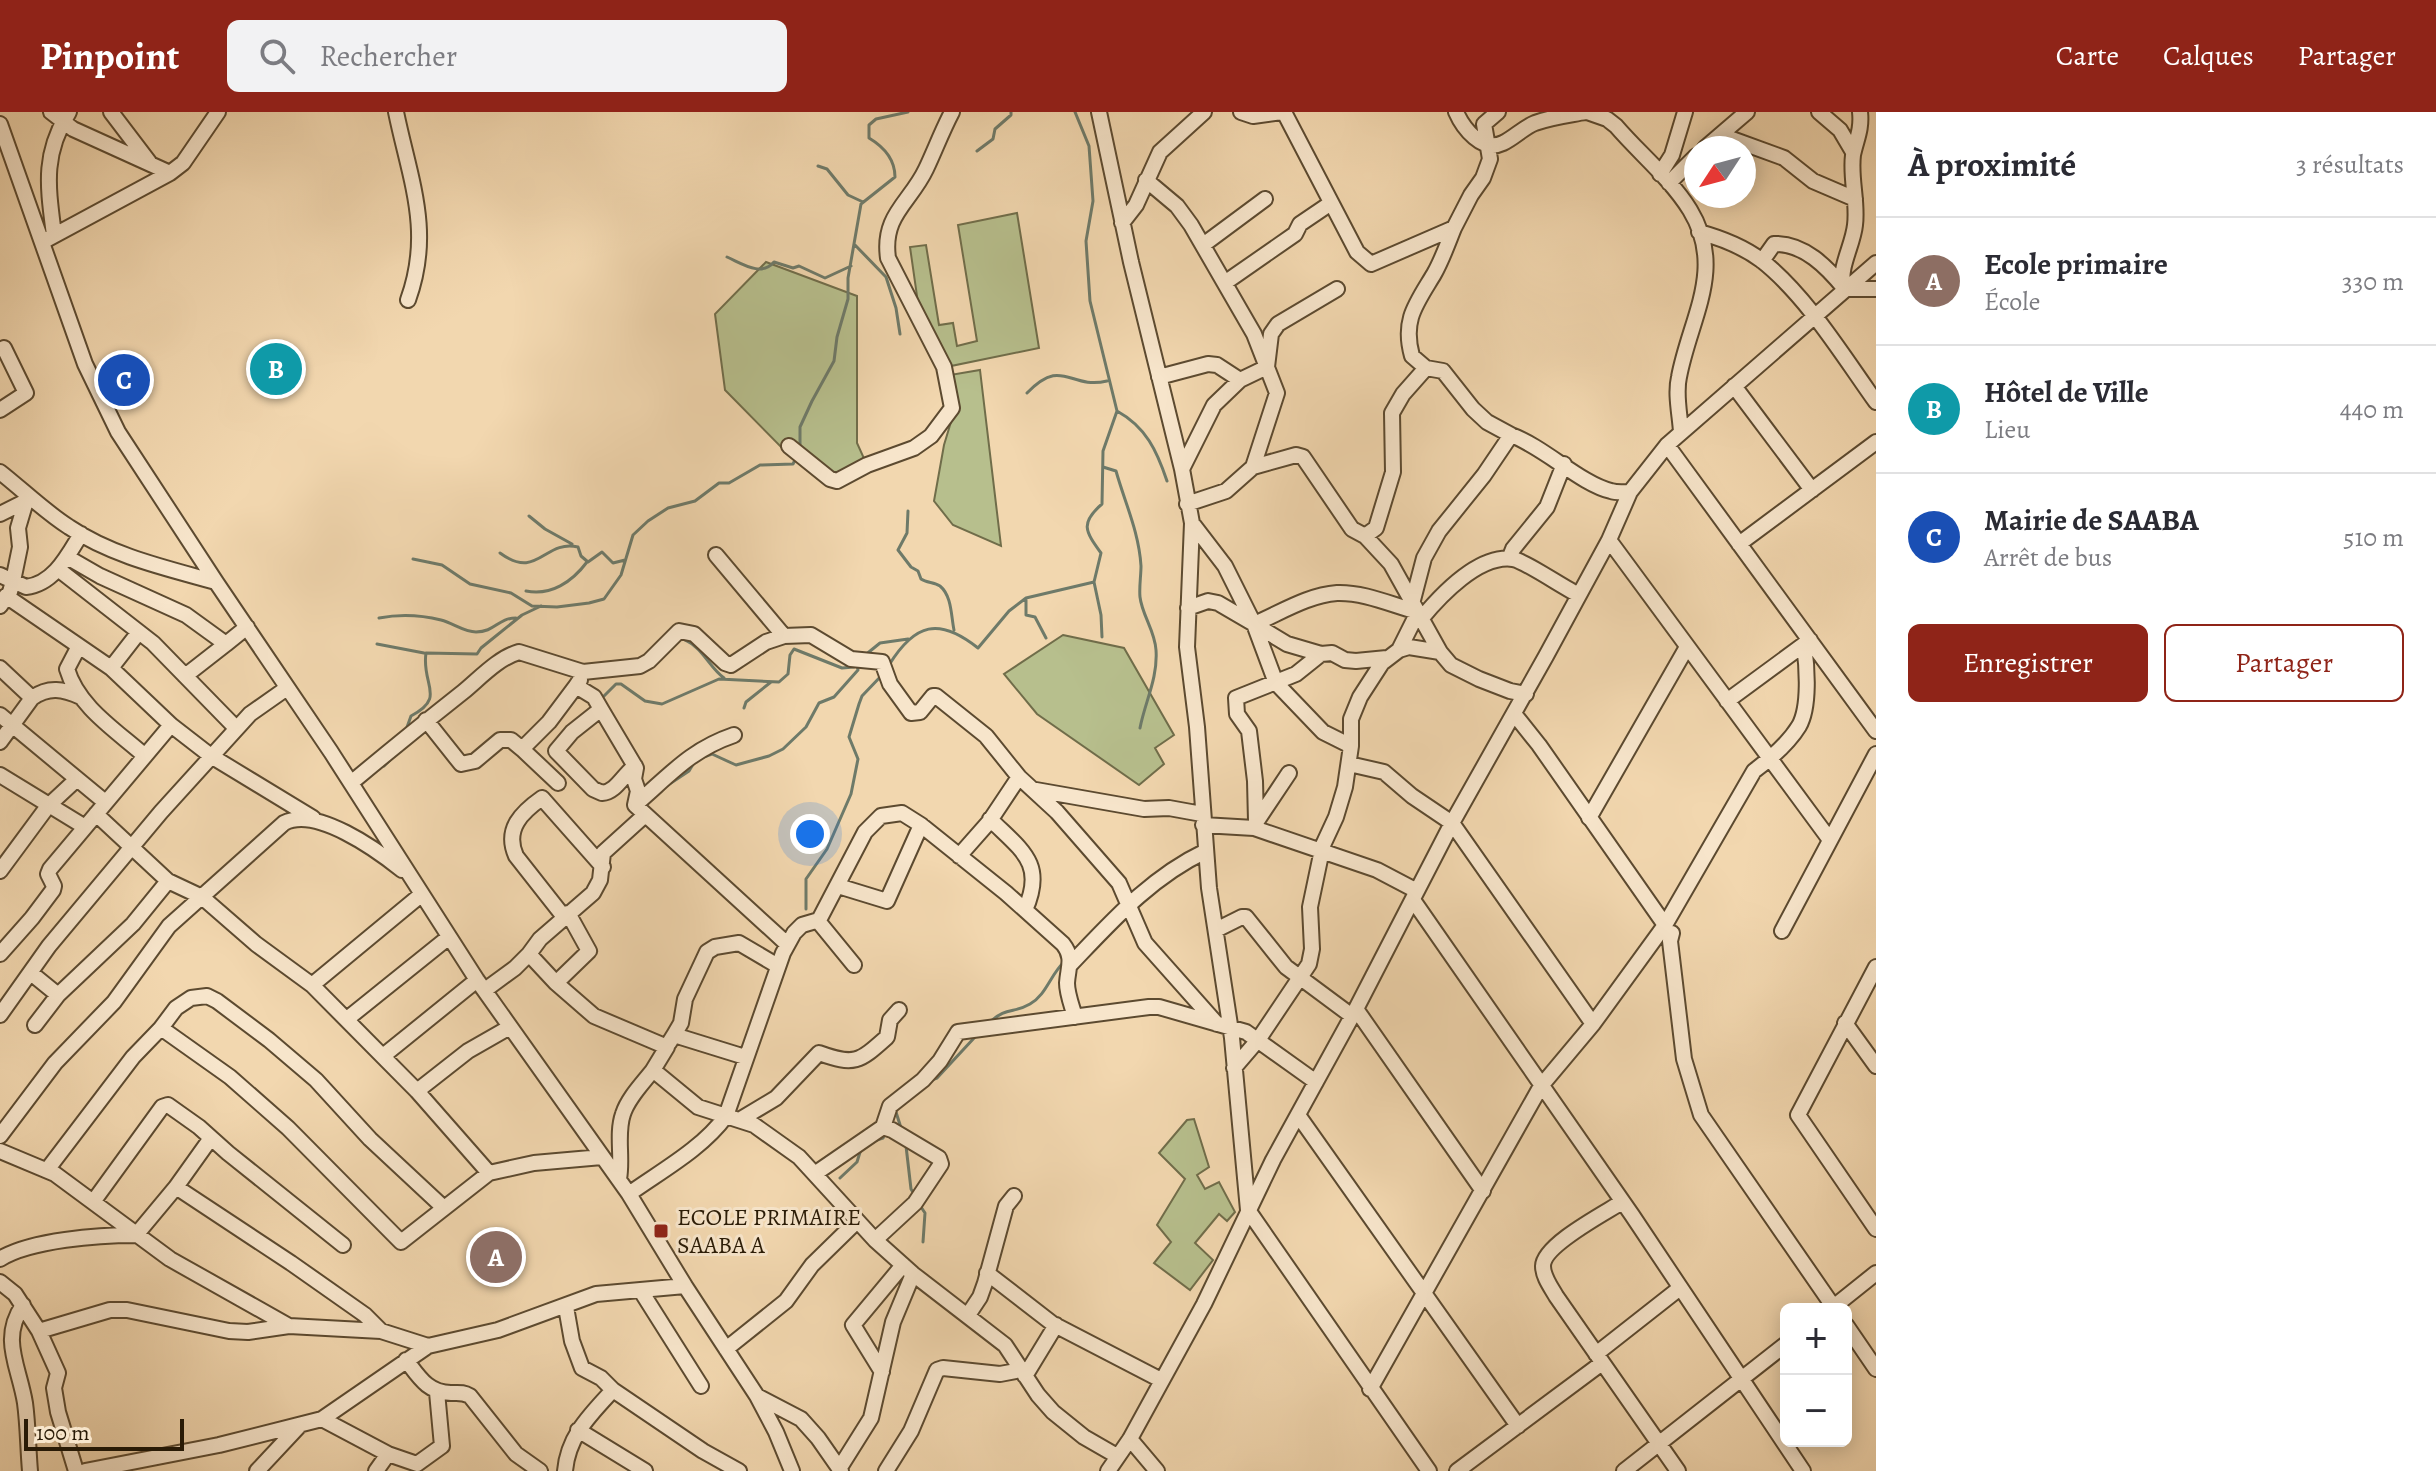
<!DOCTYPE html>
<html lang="fr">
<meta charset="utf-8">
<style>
:root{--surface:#fff;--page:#f2f2f3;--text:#2b2b33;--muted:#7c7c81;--line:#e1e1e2;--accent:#8f2418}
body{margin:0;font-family:Alegreya,serif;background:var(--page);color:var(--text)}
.controls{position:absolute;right:24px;bottom:24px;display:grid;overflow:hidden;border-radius:12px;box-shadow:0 4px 20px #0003}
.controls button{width:72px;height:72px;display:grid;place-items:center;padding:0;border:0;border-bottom:2px solid var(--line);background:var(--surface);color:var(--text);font:40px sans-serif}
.compass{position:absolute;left:1684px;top:24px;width:72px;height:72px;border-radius:50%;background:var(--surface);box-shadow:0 4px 20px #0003;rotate:234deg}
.scale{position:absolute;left:24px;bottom:20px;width:160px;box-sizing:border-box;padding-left:8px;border:4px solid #2a1b06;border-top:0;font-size:22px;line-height:28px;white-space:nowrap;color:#2a1b06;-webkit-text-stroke:6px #f7e5cb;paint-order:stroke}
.you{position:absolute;left:810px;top:722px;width:28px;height:28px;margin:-20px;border:6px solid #fff;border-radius:50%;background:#1a73e8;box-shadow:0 0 0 12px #1a73e833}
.badge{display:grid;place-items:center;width:52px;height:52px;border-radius:50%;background:var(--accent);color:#fff;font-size:26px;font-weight:700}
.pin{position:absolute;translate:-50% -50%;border:4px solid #fff;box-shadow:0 2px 8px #0006}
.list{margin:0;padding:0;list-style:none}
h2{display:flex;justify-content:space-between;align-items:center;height:104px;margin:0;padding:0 32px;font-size:34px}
h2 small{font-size:26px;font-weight:400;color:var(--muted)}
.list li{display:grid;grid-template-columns:52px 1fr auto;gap:24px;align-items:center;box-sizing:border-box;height:128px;padding:0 32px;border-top:2px solid var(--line)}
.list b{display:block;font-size:30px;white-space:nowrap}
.list p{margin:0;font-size:26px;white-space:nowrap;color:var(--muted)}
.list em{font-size:26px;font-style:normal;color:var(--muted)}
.actions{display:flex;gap:16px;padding:24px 32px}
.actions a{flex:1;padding:18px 0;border:2px solid var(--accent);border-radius:12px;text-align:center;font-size:28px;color:var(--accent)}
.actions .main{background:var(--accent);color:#fff}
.icon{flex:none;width:44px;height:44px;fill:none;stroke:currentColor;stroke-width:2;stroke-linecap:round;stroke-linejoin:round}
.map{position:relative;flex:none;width:1876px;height:1359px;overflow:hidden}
header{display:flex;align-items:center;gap:48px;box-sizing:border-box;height:112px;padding:0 40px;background:var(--accent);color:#fff}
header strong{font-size:38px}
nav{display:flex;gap:44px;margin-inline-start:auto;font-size:28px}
.search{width:560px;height:72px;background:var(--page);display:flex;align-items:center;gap:20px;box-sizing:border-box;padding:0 28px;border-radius:12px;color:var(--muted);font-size:30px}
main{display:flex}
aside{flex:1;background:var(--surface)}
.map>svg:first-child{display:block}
</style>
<header>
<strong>Pinpoint</strong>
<div class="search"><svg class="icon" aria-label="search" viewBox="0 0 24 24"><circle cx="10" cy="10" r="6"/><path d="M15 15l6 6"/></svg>Rechercher</div>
<nav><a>Carte</a><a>Calques</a><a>Partager</a></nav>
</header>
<main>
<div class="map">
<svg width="1876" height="1359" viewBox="0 0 1876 1359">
<rect width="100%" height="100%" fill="#f2d7af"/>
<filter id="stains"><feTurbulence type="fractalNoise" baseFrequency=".0025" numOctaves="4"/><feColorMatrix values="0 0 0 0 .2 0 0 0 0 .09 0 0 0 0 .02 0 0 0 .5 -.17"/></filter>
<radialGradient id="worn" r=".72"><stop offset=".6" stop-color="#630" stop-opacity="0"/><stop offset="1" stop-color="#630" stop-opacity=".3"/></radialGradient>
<path fill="#b7bf8d" stroke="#706d4a" stroke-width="2" d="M 1017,101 L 1039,236 L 946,255 L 920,205 L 910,135 L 926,133 L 939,213 L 953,211 L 957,234 L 977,229 L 958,113 Z
M 766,150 L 857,184 L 857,331 L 867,353 L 833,373 L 794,337 L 789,343 L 725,278 L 715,202 Z
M 980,258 L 1001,434 L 953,413 L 934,389 L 944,333 L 954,300 L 950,263 Z
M 1063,523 L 1124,536 L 1174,623 L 1155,636 L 1164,652 L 1139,673 L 1037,602 L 1004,562 Z
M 1194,1007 L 1209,1055 L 1197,1063 L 1205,1077 L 1219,1070 L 1235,1100 L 1227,1109 L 1219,1102 L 1195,1131 L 1213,1148 L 1190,1178 L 1154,1151 L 1171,1130 L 1157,1113 L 1185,1067 L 1159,1041 L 1187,1008 Z"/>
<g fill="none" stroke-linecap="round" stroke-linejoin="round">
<path stroke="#6e7a69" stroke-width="3" d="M 977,39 L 993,27 L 995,17 L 1011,3 L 1011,0
M 818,54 L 827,57 L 848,83 L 863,90
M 855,133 L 886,165 L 896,196 L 900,222
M 727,145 C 743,152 761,165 774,150 L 793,156 L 799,154 L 825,166 L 851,154
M 1027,281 C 1063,244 1069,278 1107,269
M 1117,299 C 1146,315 1157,339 1167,369
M 800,337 L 800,315 L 812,289 L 834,249 L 837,225 L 848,187 L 848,166 L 861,92 L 895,65 C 895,47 884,35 869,26 L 869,13 L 876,7 L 908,0
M 1103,355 L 1116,359 C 1125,391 1139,420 1141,454 C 1141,464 1139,475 1140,485 C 1142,503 1155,519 1156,538 C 1158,566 1145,590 1140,616
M 908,399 L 907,421 L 898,438 L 911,455 L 918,459 L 921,467 C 927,471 934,470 940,474 C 952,484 951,504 954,518
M 529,404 L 545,417 L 572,432
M 500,441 C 538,469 544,427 578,435 L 581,444 L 588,450 L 602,440 L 613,451 L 625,448
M 413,447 L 442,453 L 470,472 L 511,481 L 532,494 L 557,495 L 589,491 L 604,487 L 621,463 L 633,423 L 648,409 L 668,396 L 695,389 L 719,371 L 729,371 L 760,353 L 793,352 L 797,344
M 1094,470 L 1101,503 L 1102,525
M 526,479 C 551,484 572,470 587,450
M 1026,488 L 1026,503 L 1035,505 L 1046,526
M 379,506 C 400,502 421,503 441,508 C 453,511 464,520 476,520 C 495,520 498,506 516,506
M 685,528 C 703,536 709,555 724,566
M 377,532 L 424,541
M 864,544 L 880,531 L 908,527
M 889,553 C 915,511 939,505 978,536 L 1009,499 L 1026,486 L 1094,470 L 1101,441 C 1085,419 1080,411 1102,392 L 1103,339 L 1117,299 L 1090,189 L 1086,129 L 1093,89 L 1089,34 L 1075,0
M 602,586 L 616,572 L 621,572 L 645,589 L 662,592 L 719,567 L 779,570 L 788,562 L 790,543 L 794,537 L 842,556 L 854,555 L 856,552
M 744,596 L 746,590 L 771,570
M 406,618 L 411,604 C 447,585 421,573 426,541 L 477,542 L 481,536 L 522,503 L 541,494
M 701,646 L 712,642 L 736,653 L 769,644 L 783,637 L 806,615 L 819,591 L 834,585 L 858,558 L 857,553
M 384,654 L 392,646
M 668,673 L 689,659 L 695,649
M 806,797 L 806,767 L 827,737 L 851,682 L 858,647 L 849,625 L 859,592 L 862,584 L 883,562
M 989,911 C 1007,894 1013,902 1030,892 C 1046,883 1050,864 1063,851
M 929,969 L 937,966 L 975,925
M 895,997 L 902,1019
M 874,1029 L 883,1026 L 886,1020
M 906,1034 L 911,1077 L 914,1082
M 840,1066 L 857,1050 L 861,1037
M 919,1092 L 925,1101 L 923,1130"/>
<g stroke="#5c4a30" stroke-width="18">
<path id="minor" d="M 51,0 L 73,17 L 170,61
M 111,0 L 149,50
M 396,0 C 410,68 433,119 408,188
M 1099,0 L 1131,150 L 1182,357 L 1192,411 L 1187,535 L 1197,615 L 1209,776 L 1232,926 L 1248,1098 L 1429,1359
M 1241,0 L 1253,4 L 1282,0
M 1284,0 L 1357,140 L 1371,152 L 1454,116 L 1471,83 L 1483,66 L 1490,47 L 1484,12 L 1498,0
M 1456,0 C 1463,16 1482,41 1503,31 C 1515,25 1523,16 1535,11 C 1551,5 1569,3 1585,0
M 1587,0 L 1607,7 L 1616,14 C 1640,42 1670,66 1690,98 C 1726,157 1690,206 1679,265 C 1675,282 1680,303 1681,320
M 1819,0 L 1840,18 L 1853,40
M 0,12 L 85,252 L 118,320 L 216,470 L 331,640 L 477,868 L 629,1082 L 685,1174 L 757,1284 L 776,1320 L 792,1359
M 1721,23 L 1784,46 L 1813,69 L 1855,87
M 1705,36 L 1747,0
M 1660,62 L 1672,43 L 1685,0
M 1146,68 L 1177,94 L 1191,113 L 1254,222 L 1277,281 L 1253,355 L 1226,379 L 1187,392
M 1669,71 L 1696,44
M 1122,111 L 1136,93 L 1160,40 L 1204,0
M 1699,120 C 1721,126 1742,134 1761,148 C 1806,183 1843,244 1876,290
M 54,123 C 48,75 42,43 69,0
M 42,130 L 170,61 L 183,51 L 218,0
M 1203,133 L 1265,87
M 1762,149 L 1774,132 C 1804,131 1827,155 1845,177 L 1876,177
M 1226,170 L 1295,122 L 1300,112 L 1331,91
M 1843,174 C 1839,155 1853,133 1855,113 C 1858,89 1850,67 1853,43 C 1856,28 1862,18 1860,0
M 1426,256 L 1443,259 L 1473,297 L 1487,310 L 1511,323
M 1159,265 L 1208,252 L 1217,253 L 1240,268
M 1734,274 L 1812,378
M 0,298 L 26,281 L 4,236
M 1667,333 L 1876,619
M 789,334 L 830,367 L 837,369 L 867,353 L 914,336 L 931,324 L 952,296 L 944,255 L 888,146 C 882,103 910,91 926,57 C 935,38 942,19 952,0
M 1253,355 L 1296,343 L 1303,345 L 1352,417 L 1365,424 L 1391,452 L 1440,540 L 1451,553 L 1479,567 L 1510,579 L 1526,582
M 1182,357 L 1214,293 L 1240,268 L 1267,255 L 1271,222 L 1278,212 L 1337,177
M 0,360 C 23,378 44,399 69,415 C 112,444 166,456 216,470
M 0,402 L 28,388
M 1192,411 L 1225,454 L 1254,512
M 1365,424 L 1376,416 L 1393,360 L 1392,301 L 1403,282 L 1426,256 L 1412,244 C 1402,208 1416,192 1434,162 C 1442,148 1448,131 1454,116
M 1609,428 L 1830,728
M 1739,432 L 1876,330
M 716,443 L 784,524 L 811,523 L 851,547 L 882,550 L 890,572 L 911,601 L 920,600 L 933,584 L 936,584 L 986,624 L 1019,665 L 1057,700 L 1119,771 L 1145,831 L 1217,912
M 67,445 L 100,464 L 186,503 L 226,532 L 247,515
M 1513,447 L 1511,442 L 1513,437 L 1547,395 L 1564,352
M 58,457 L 153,531 L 236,616
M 0,463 L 26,475 C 54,472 68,443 81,422
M 6,484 L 111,556 L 171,613 L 211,644 L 313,706
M 1413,488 L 1424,446 L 1439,419 L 1484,363 L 1511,323 C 1544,335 1581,372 1611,379 C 1617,381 1624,380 1630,380
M 0,494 L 10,480 L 13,469 L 20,435 L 18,416 L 26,389
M 1188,496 L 1208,489 L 1218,491 L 1254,512 L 1276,571 L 1323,620 L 1351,634
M 1421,507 C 1440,484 1479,442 1513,447 C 1525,449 1564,476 1579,483
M 79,534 L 67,557 C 78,595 117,619 145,644
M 1321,542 L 1287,532 L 1254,512 C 1280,501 1308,483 1337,481 C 1364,480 1392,493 1418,500 L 1399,538
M 0,556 L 32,586
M 111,556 L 139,520
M 185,564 L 226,532
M 580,568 L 576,574 L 594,585 L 601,597
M 1727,589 L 1810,528
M 0,603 L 105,690
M 1515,603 L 1539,633 L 1665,813
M 426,608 L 461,652 L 475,649 L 500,628 L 511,628 L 522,637
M 734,623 C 690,638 670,663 635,693 L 787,832
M 0,630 L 32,586 C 49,574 63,577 81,585
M 1349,652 L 1384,660 L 1412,684 L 1452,711 L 1593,912
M 635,654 C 623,663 616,680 602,681 L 593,677 L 556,639 L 572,620 L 601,597 L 636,656 L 634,667 L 638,679 L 635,693
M 0,663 L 85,715
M 351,671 C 388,640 425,610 463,580 C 480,566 498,546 519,540 L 583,560 L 640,554 L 649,549 L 679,519 L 694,522 L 725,551 L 731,553 L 766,530 L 784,524
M 558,671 L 522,637 L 549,610 L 576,574
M 1036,678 L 1144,697 L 1169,696 L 1202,702
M 96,702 L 168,769 L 202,785 L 256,832 L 312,873 L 417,979 L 489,1061
M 1589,706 L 1687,535
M 990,707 C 1021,738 1046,751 1025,798
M 1256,709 L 1255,669 L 1249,619 L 1237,602 L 1236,586 L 1296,562 L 1321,542 L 1332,541 L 1345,548 L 1356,549 L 1387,546
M 1255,712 L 1289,661
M 1203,713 L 1254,716 L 1377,758 L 1417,779
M 959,744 L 989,710 L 1019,665
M 0,759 L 48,694 L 77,667
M 838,774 L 887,789 L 921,713
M 1413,788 L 1632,1103 L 1803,1359
M 564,805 L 516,744 C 504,717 522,700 542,686 L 603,755
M 818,809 L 854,853
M 1216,818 L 1242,805 L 1246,805 L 1286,855 L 1352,904
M 1782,819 L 1876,642
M 1672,821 L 1670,829 L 1684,947 L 1701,1003 L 1835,1197
M 0,842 L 32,806 L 53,778 L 54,774 L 48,762 L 50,757 L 171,613
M 529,842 L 540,827 L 593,781 L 600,768 L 603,741 L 645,703
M 1071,852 C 1112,809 1151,765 1206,739
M 1876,855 L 1798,1003 L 1876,1117
M 31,861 L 58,883
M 556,871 L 589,839 L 568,801
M 312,873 L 422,782
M 485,878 L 515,856 L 529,842 L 556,871 L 594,904 L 667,935 L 653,958 L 698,995 L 754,1013 L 799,1045 L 875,1128 L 913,1162 L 1005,1233 L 1038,1283 L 1053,1300 L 1084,1325 L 1117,1344
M 1356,897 L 1483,1079
M 0,903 L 49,834 L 161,700 L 250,602 L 287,576
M 347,907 L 449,825
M 1845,911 L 1876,954
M 35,913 L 58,883 L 133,812 L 168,769
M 161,916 L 176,896 L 191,886 L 207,884 L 217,889 L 269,928 L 316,968 L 370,1027 L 444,1096
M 674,923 L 681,911 L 685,887 L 707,840 L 715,835 L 739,831 L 778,854
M 669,931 L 674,923 L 745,945
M 383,944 L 477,868
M 1234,956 L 1258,928 L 1309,852 L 1312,837 L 1310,795 L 1323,733 L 1336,705 L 1345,675 L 1351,634 L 1351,607 L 1360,585 L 1382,551 L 1399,538 L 1409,535 L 1440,540
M 417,979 L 468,939 L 510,915
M 1298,1003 L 1518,1314
M 741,1007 L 776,986 L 819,941 C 855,954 859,950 887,925 L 890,908 L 899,898
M 883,1015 L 890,994 L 923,968 L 940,949 L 958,920 L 1149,895 L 1159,895 L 1246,920 L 1316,970
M 0,1024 L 55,951 L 114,890 L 169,814 L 284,711 C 316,694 377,738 402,758
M 0,1039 L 55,1062 L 170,1147 L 289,1214 L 381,1219 L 428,1234 L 498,1218 L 596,1182 L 685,1174
M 47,1058 L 133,945 L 161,916 L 230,965 L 288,1016 L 401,1130 L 489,1061 L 534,1051 L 602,1045
M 816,1061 L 883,1015 L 892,1018 L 939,1046 L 941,1052 L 915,1091 L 875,1128
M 619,1067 C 623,1046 616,1022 623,1002 C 628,986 643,971 653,958
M 176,1075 L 211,1026
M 629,1082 C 661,1059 702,1037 726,1004 L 783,841 L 794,821 L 802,813 L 819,808 L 865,720 L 881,704 L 902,701 L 921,713 L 1006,781 L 1063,832 C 1074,846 1068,855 1067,871 C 1067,882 1072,894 1075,905
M 93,1090 L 162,995 L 168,993 L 199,1015 L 228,1041 L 343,1133
M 1622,1090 C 1605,1101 1543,1133 1543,1154 C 1543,1165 1551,1175 1556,1184 L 1678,1359
M 0,1147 C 30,1128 99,1123 136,1123 L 176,1075 L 291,1151 L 365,1203 L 381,1219
M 987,1161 L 1053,1212 L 1161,1268
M 0,1170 L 15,1182 L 39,1219 L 110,1198 L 127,1198 L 229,1219 L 248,1220 L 289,1214
M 641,1179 L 701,1274
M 23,1193 C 0,1227 19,1254 25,1291 C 28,1313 28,1336 30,1359
M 566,1195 L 572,1229 L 582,1256 L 601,1266 L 613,1278 L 703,1339 L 739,1359
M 1831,1197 L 1876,1161
M 968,1203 L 980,1185 L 985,1171 L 1006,1094 L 1014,1084
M 1846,1213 L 1876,1257
M 39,1219 L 58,1261 L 54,1276 L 58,1300 L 76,1359
M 726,1237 L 786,1189 L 812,1153 L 857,1109
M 1596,1242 L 1680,1176
M 406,1248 C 419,1265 428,1281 451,1281 C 459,1281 463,1280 470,1284 L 516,1342 L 540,1359
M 882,1260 L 853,1213 L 903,1153
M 1025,1264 L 1056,1213
M 1370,1277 L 1541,974 L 1593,912 L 1665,813 L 1754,659 C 1770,647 1788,632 1799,614 C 1810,595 1807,554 1804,533
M 757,1284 L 801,1307 L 818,1326 L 841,1359
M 322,1307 L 388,1342 L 417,1352 L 442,1334 L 437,1280
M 578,1318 L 645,1359
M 1130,1327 L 1157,1359
M 839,1357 L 871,1306 L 893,1210 L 913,1162
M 85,1359 L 219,1333 L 322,1307 L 428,1234
M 257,1359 L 300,1313
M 376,1359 L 388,1342
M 565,1359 C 568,1324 590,1303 613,1278
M 886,1359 L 911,1319 L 937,1258 L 943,1256 L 1000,1262 L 1021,1258
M 1108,1359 L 1130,1327 L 1204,1192 L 1273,1048 L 1356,897 L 1452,711 L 1546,544 L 1609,428 L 1630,380 L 1667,333 L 1876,151
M 1457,1359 L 1602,1251
M 1624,1359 L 1786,1232"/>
</g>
<use href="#minor" stroke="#f7e5cb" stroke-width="14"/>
</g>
<rect fill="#8f2418" stroke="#f7e5cb" stroke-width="3" x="653" y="1111" width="16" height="16" rx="4"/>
<g text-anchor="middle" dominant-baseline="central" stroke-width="6" stroke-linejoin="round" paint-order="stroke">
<g font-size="24" fill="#2a1b06" stroke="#f7e5cb" text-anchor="start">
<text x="677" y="1105">ECOLE PRIMAIRE<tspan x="677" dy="28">SAABA A</tspan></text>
</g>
</g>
<rect width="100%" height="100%" filter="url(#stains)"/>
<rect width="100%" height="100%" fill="url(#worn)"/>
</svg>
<div class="controls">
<button>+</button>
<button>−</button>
</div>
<svg class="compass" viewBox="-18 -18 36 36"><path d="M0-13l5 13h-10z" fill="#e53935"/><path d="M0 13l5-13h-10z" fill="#7c7c81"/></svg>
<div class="scale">100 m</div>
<div class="you"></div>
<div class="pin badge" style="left:496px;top:1145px;background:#8d6e63">A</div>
<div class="pin badge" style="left:276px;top:257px;background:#0f9aa8">B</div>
<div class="pin badge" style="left:124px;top:268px;background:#1a4fb4">C</div>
</div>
<aside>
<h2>À proximité<small>3 résultats</small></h2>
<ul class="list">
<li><span class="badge" style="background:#8d6e63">A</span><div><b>Ecole primaire</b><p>École</p></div><em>330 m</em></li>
<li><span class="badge" style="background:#0f9aa8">B</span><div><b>Hôtel de Ville</b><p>Lieu</p></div><em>440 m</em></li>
<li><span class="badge" style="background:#1a4fb4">C</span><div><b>Mairie de SAABA</b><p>Arrêt de bus</p></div><em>510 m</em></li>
</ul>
<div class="actions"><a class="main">Enregistrer</a><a>Partager</a></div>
</aside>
</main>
